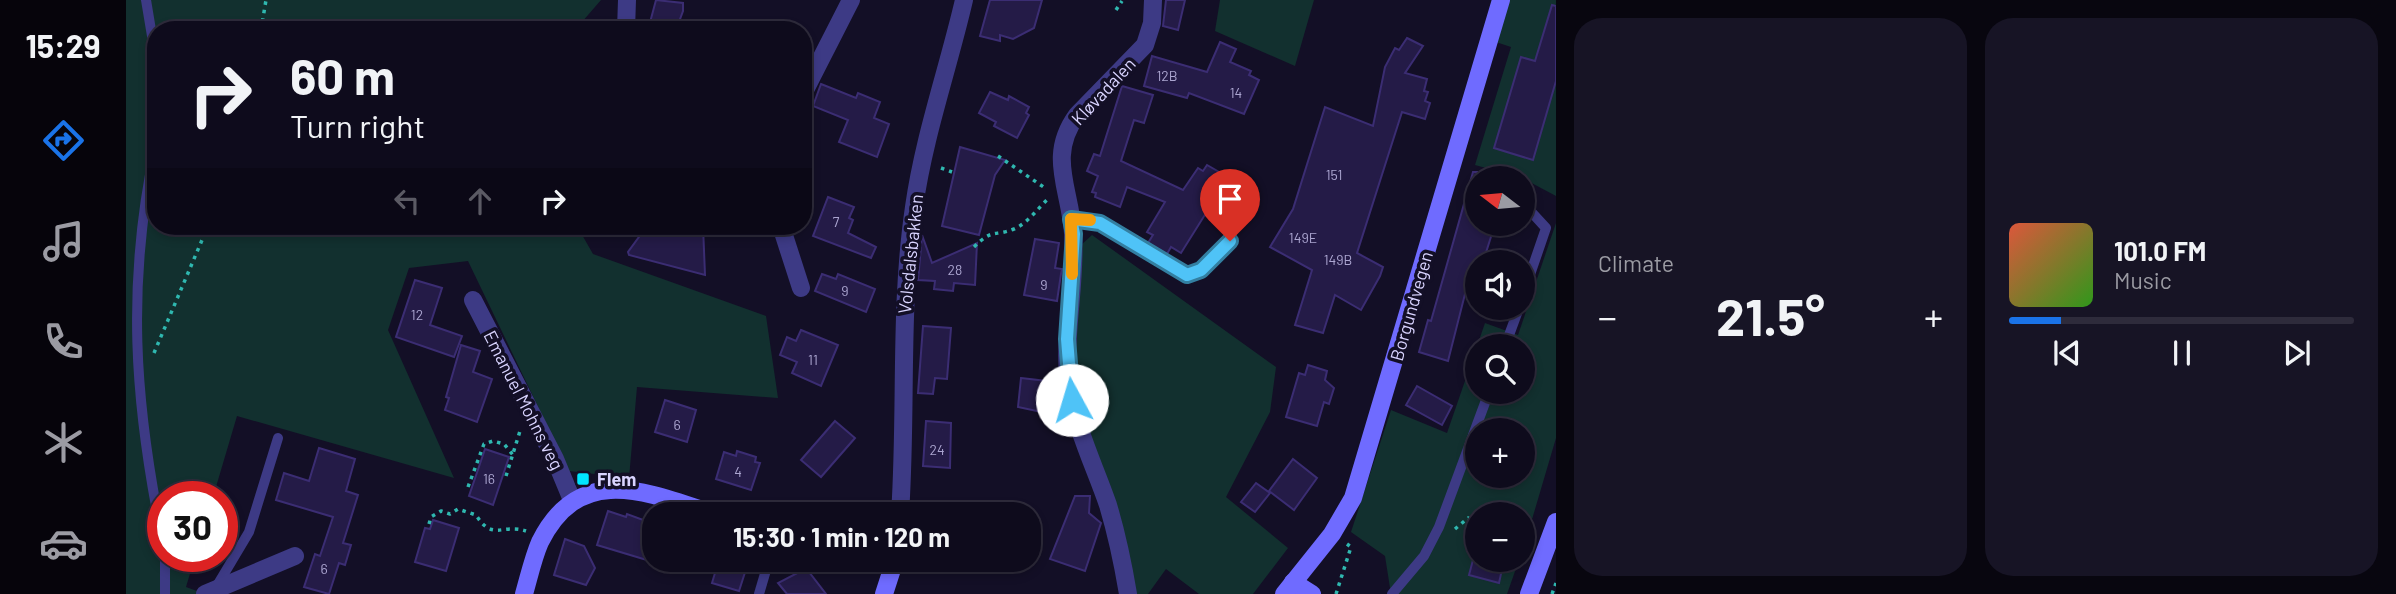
<!DOCTYPE html>
<meta charset="utf-8">
<style>
body{margin:0;font-family:Barlow,sans-serif;background:#171425;color:#f1f3f6;height:100vh;display:flex;flex-direction:column;font-size:26px;white-space:nowrap}
*{box-sizing:border-box;margin:0}
p{font-size:23px;color:#9b9ba3}
.icon{flex:none;width:38px;height:38px;fill:none;stroke:currentColor;stroke-width:2;stroke-linecap:round;stroke-linejoin:round}
.map{position:relative;flex:1;overflow:hidden}
.panel{display:flex;flex-direction:column;gap:18px;padding:18px;background:#08060f;width:840px}
.panel>*{flex:none}
.top-card{position:absolute;left:21px;top:21px;width:665px;height:214px;border-radius:28px;box-shadow:0 4px 10px #0003,0 0 0 2px #2e2b3b;background:#0e0b1c;color:#f1f3f6;overflow:hidden}
.needle{width:46px;rotate:286deg}
.fabs{position:absolute;left:1339px;top:166px;display:grid;gap:14px}
.fabs a{display:grid;place-items:center;width:70px;height:70px;border-radius:50%;background:#0e0b1c;box-shadow:0 4px 10px #0003,0 0 0 2px #2e2b3b;font-size:35px}
.speed{position:absolute;left:21px;top:481px;display:flex;gap:14px;font-size:35px;font-weight:700;text-align:center}
.speed>*{display:grid;place-content:center;width:91px;height:91px;border-radius:50%;background:#0e0b1c;box-shadow:0 4px 10px #0003,0 0 0 2px #2e2b3b;line-height:1}
.speed .limit{border:10px solid #d22;background:#fff;color:#111}
.pin{position:absolute;display:grid;place-items:center;width:60px;height:60px;color:#fff;margin:-72px -30px;border-radius:50% 50% 50% 0;rotate:-45deg;box-shadow:0 0 7px #0007}
.pin .icon{rotate:45deg}
.me{position:absolute;width:77px;margin:-38px;rotate:354deg;stroke-linejoin:round;filter:drop-shadow(0 0 5px #0008)}
.turn{display:flex;align-items:center;gap:24px;height:147px;padding:0 28px;font-size:32px}
.turn .icon{width:91px;height:91px;stroke-width:2.5}
.turn b{display:block;font-size:49px;line-height:60px}
.lanes{display:flex;align-items:center;height:66px;padding:0 28px;background:#0003;justify-content:center;gap:35px;direction:ltr}
.lanes .off{opacity:.35}
.big{font-size:52px;font-weight:700;line-height:1.1}
.panel .widget{flex:1;display:flex;flex-direction:column;justify-content:center;gap:10px;min-width:0;padding:0 24px;border-radius:28px;background:#171425}
.song{display:flex;align-items:center;gap:21px}
.cover{width:84px;height:84px;border-radius:10px;background:linear-gradient(135deg,hsl(10 70% 55%),hsl(110 70% 35%))}
.played{height:7px;border-radius:4px;background:linear-gradient(90deg,#1a73e8 15%,#2e2b3b 15%)}
.keys{display:flex;justify-content:space-around;direction:ltr}
.heat{display:flex;justify-content:space-between;align-items:center;font-size:38px;direction:ltr}
.panel .tiles{flex:1;display:grid;gap:18px;grid-template-columns:repeat(2,1fr)}
.trip{position:absolute;left:516px;top:502px;width:399px;height:70px;border-radius:28px;background:#0e0b1c;box-shadow:0 4px 10px #0003,0 0 0 2px #2e2b3b;font-weight:700;line-height:70px;text-align:center}
main{display:flex;flex:1;min-height:0}
.menu{display:flex;flex-direction:column;width:126px;justify-content:space-around;align-items:center;background:#06040b;color:#9b9ba3}
.menu .icon{width:49px;height:49px}
.menu .active{color:#1a73e8}
.menu b{font-size:32px;color:#f1f3f6}
.map>svg:first-child{display:block}
.green{fill:#12302f;fill-rule:evenodd}
.building{fill:#241b47;stroke:#3b2d73;stroke-width:2}
.lines{fill:none;stroke-linecap:round;stroke-linejoin:round}
.path{stroke:#2fb8b0;stroke-width:3.5;stroke-dasharray:3.5 5;stroke-linecap:butt}
.lane{stroke:#3d3a85;stroke-width:10}
.street{stroke:#3d3a85;stroke-width:18}
.secondary{stroke:#6f6bff;stroke-width:18}
.route-casing{stroke:#337fa1;stroke-width:18}
.route{stroke:#4fc3f7;stroke-width:12}
.slow{stroke:#f59e0b;stroke-width:12}
.poi-dot{fill:#00e5ff;stroke:#130f26;stroke-width:2.5}
.labels{text-anchor:middle;dominant-baseline:central;stroke-width:7;stroke-linejoin:round;paint-order:stroke}
.number-label{font-size:14px;fill:#aca6d1}
.street-label{font-size:18px;fill:#d9d4ff;stroke:#130f26}
.poi-label{font-size:18px;font-weight:bold;fill:#d9d4ff;stroke:#130f26;text-anchor:start}
</style>
<main>
<nav class="menu">
<b>15:29</b>
<svg class="icon active" aria-label="directions" viewBox="0 0 24 24"><path d="M12 3l9 9-9 9-9-9zM9 14v-3h6M13 9l2 2-2 2"/></svg>
<svg class="icon" aria-label="music" viewBox="0 0 24 24"><path d="M9 18V5l10-2v13"/><circle cx="6" cy="18" r="3"/><circle cx="16" cy="16" r="3"/></svg>
<svg class="icon" aria-label="phone" viewBox="0 0 24 24"><path d="M5 4h4l2 5-3 2q2 4 5 5l2-3 5 2v4C11 20 4 13 5 4z"/></svg>
<svg class="icon" aria-label="climate" viewBox="0 0 24 24"><path d="M12 3v18M4 7l16 10M4 17L20 7"/></svg>
<svg class="icon" aria-label="car" viewBox="0 0 24 24"><path d="M5 17H2v-5l4-1 3-4h7l3 4 3 1v5h-3M9 17h6M6 11h13"/><circle cx="7" cy="17" r="2"/><circle cx="17" cy="17" r="2"/></svg>
</nav>
<div class="map">
<svg width="1430" height="594" viewBox="0 0 1430 594">
<rect width="100%" height="100%" fill="#130f26"/>
<g class="green">
<path d="M0,0H475L449,30H30V226H451L467,254L640,316L652,398L511,387L503,478L443,471L342,261L283,268L262,330L328,478L111,416L87,497H37V556L69,557L60,587L79,594H0Z"/>
<path d="M1094,0H1188L1169,66L1089,31Z"/>
<path d="M1382,0H1430V196L1396,178L1349,165L1385,47L1370,42Z"/>
<path d="M1430,223V438L1397,550L1396,514H1351V560H1393L1381,594H1265L1259,556L1225,532L1265,410L1321,433L1359,323L1392,335ZM1351,346H1396V392H1351ZM1351,430H1396V476H1351Z"/>
<path d="M966,235L1150,367L1144,412L1100,497L1162,548L1127,594H1073L1040,569L1022,594H1010L952,398L946,339L954,246Z"/>
</g>
<g class="building">
<path d="M530,0L557,3V11L550,30H522Z"/>
<path d="M864,0H916L908,28L887,39L874,35V41L854,36Z"/>
<path d="M1040,0H1059L1052,30L1037,26Z"/>
<path d="M1426,5L1430,6V81L1407,160L1368,148L1395,57L1409,61Z"/>
<path d="M1281,38L1297,46L1279,73L1301,79L1298,91L1302,92L1299,101L1304,103L1299,119L1276,112L1231,253L1257,267L1254,276L1235,310L1209,295L1197,333L1169,325L1186,270L1144,247L1167,209L1199,107L1247,126L1259,67L1269,48L1273,50Z"/>
<path d="M1094,42L1110,49L1104,62L1125,71L1123,75L1133,80L1118,114L1063,93L1061,98L1018,86L1026,56L1081,72Z"/>
<path d="M695,84L730,98L732,93L754,102L748,118L763,124L751,157L713,142L722,120L687,106Z"/>
<path d="M996,86L1027,95L1018,123L1008,120L995,161L1057,190L1072,168L1077,171L1081,165L1114,184L1112,186L1133,200L1117,226L1104,217L1101,222L1097,219L1095,222L1080,213L1055,253L1045,247L1041,254L1022,243L1027,235L1021,232L1039,202L1001,187L994,207L969,197L970,193L966,192L972,176L961,171L968,154L974,156Z"/>
<path d="M864,92L882,100L883,96L903,107L900,113L903,115L891,138L868,126L870,122L853,113Z"/>
<path d="M834,147L879,160L869,175L853,235L816,226Z"/>
<path d="M1347,172H1351V224H1369L1357,262H1351V298L1339,294L1322,361L1293,352L1302,320L1305,321Z"/>
<path d="M702,197L728,207L723,218L727,220L722,233L750,247L745,258L687,236Z"/>
<path d="M521,226H577L579,275L503,255L502,252Z"/>
<path d="M796,235L806,263L851,243L849,285L828,283L827,291L808,289L809,281L792,280Z"/>
<path d="M909,239L933,243L929,268L936,269L935,274L931,301L898,295Z"/>
<path d="M696,274L710,279L712,274L749,289L740,312L689,291Z"/>
<path d="M289,280L316,288L304,325L336,336L328,357L270,337Z"/>
<path d="M797,326L825,328L821,379L809,378L807,394L792,393Z"/>
<path d="M675,330L712,345L695,386L666,373L671,362L654,355L661,337L670,341Z"/>
<path d="M335,345L354,351L347,372L366,379L351,422L319,410L323,398L320,397Z"/>
<path d="M1182,365L1201,371L1199,380L1208,388L1203,404L1198,402L1191,426L1160,417L1173,373L1179,375Z"/>
<path d="M895,378L929,382L925,414L892,407Z"/>
<path d="M1291,386L1326,406L1316,425L1280,405Z"/>
<path d="M539,400L570,410L561,442L529,432Z"/>
<path d="M709,421L729,438L695,477L675,460Z"/>
<path d="M800,421L825,423L824,468L797,466Z"/>
<path d="M193,448L229,459L220,491L232,495L217,543L225,545L219,565L213,563L203,594L178,587L189,554L194,556L207,517L150,500L158,473L183,481Z"/>
<path d="M359,449L383,457L367,505L343,496Z"/>
<path d="M611,451L630,457L629,462L634,463L625,490L590,479L598,452L610,456Z"/>
<path d="M1167,459L1191,478L1168,510L1143,491Z"/>
<path d="M1130,483L1144,493L1129,512L1115,502Z"/>
<path d="M949,496H964L963,513L975,523L959,571L924,559Z"/>
<path d="M482,511L500,517L501,514L528,524V546L524,561L471,545Z"/>
<path d="M307,520L333,528L320,571L289,562L299,528L304,529Z"/>
<path d="M439,539L458,546L469,568L460,585L428,575Z"/>
<path d="M559,560H623L613,591L586,583L589,573L558,564Z"/>
<path d="M1347,560H1378L1373,583L1343,575Z"/>
<path d="M679,569L683,572L700,594H661L652,583Z"/>
</g>
<g class="lines">
<g class="path">
<path d="M990,10L996,1"/>
<path d="M135,30L140,0"/>
<path d="M872,156L919,188"/>
<path d="M815,168L826,172"/>
<path d="M848,247C867,228 867,237 888,229C902,223 912,208 923,198"/>
<path d="M28,353L82,226"/>
<path d="M380,476L394,431"/>
<path d="M342,487L358,444L367,441L378,444L387,455"/>
<path d="M303,524L305,517L315,511L324,514L332,509L350,515C367,542 376,523 400,531"/>
<path d="M1329,529L1342,518L1351,520"/>
<path d="M1210,594L1225,547L1221,544"/>
<path d="M1426,594L1430,583"/>
</g>
<g class="lane">
<path d="M20,0L30,60"/>
<path d="M30,144C0,283 8,402 37,542"/>
<path d="M1396,202L1420,228L1396,298"/>
<path d="M945,219L974,223L1061,275L1075,270L1104,241"/>
<path d="M1379,346L1393,308"/>
<path d="M89,589L123,532L152,438"/>
<path d="M39,594V556"/>
<path d="M633,594L643,560"/>
<path d="M1266,594L1298,556L1313,527L1363,392"/>
</g>
<g class="street">
<path d="M500,30L501,0"/>
<path d="M677,94L725,0"/>
<path d="M655,226L675,288"/>
<path d="M347,300L429,459L446,500"/>
<path d="M774,514C781,411 773,309 788,207C798,136 822,69 838,0"/>
<path d="M79,594L169,556"/>
<path d="M1002,594C997,564 991,535 982,505C970,470 953,435 945,399C934,343 951,288 947,233C944,188 921,156 951,115L1019,45L1026,23L1027,0"/>
</g>
<g class="secondary">
<path d="M1167,582L1186,594"/>
<path d="M398,594C403,577 407,558 414,542C454,462 521,492 588,514"/>
<path d="M758,594L769,560"/>
<path d="M1158,594L1206,534L1227,498L1375,0"/>
<path d="M1403,594L1430,522"/>
</g>
</g>
<g class="lines">
<g class="route-casing">
<path id="route" d="M946,400L941,339L948,234L945,219L974,223L1061,275L1075,270L1104,241"/>
</g>
<use href="#route" class="route"/>
<path class="slow" d="M946,274L945,219L964,220"/>
</g>
<rect class="poi-dot" x="450" y="472" width="14" height="14" rx="3.5"/>
<g class="labels">
<g class="number-label">
<text x="1041" y="75">12B</text>
<text x="1110" y="92">14</text>
<text x="1208" y="174">151</text>
<text x="710" y="221">7</text>
<text x="1177" y="237">149E</text>
<text x="1212" y="259">149B</text>
<text x="829" y="269">28</text>
<text x="918" y="284">9</text>
<text x="719" y="290">9</text>
<text x="291" y="314">12</text>
<text x="687" y="359">11</text>
<text x="551" y="424">6</text>
<text x="811" y="449">24</text>
<text x="612" y="471">4</text>
<text x="363" y="478">16</text>
<text x="198" y="568">6</text>
</g>
<g class="street-label">
<text transform="translate(977 91) rotate(-47)">Kløvadalen</text>
<text transform="translate(784 254) rotate(-84)">Volsdalsbakken</text>
<text transform="translate(1285 306) rotate(-74)">Borgundvegen</text>
<text transform="translate(398 400) rotate(63)">Emanuel Mohns veg</text>
</g>
<g class="poi-label">
<text x="471" y="479">Flem</text>
</g>
</g>
</svg>
<div class="fabs">
<a><svg class="needle" viewBox="-14 -14 28 28"><path d="M0-13l5 13h-10z" fill="#e53935"/><path d="M0 13l5-13h-10z" fill="#9b9ba3"/></svg></a>
<a><svg class="icon" aria-label="sound" viewBox="0 0 24 24"><path d="M4 9h4l5-4v14l-5-4H4zM17 9q2 3 0 6"/></svg></a>
<a><svg class="icon" aria-label="search" viewBox="0 0 24 24"><circle cx="10" cy="10" r="6"/><path d="M15 15l6 6"/></svg></a>
<a>+</a>
<a>−</a>
</div>
<div class="speed"><div class="limit">30</div></div>
<div class="pin" style="left:1104px;top:241px;background:#d93025"><svg class="icon" aria-label="arrive" viewBox="0 0 24 24"><path d="M6 21V4h12l-3 4 3 4H6"/></svg></div>
<svg class="me" style="left:946px;top:400px" viewBox="-20 -20 40 40"><circle r="19" fill="#fff"/><path d="M0-13L10 11 0 6-10 11z" fill="#4fc3f7"/></svg>
<div class="trip">15:30 · 1 min · 120 m</div>
<div class="top-card">
<div class="turn"><svg class="icon" aria-label="right" viewBox="0 0 24 24"><path d="M7 20v-9h11M14 6l5 5-5 5"/></svg><div><b>60 m</b>Turn right</div></div>
<div class="lanes"><svg class="icon off" aria-label="left" viewBox="0 0 24 24"><path d="M17 20v-9H6M10 6l-5 5 5 5"/></svg><svg class="icon off" aria-label="ahead" viewBox="0 0 24 24"><path d="M12 20V5M6 11l6-6 6 6"/></svg><svg class="icon" aria-label="right" viewBox="0 0 24 24"><path d="M7 20v-9h11M14 6l5 5-5 5"/></svg></div>
</div>
</div>
<section class="panel">
<div class="tiles">
<div class="widget"><p>Climate</p>
<div class="heat"><a>−</a><b class="big">21.5°</b><a>+</a></div>
</div>
<div class="widget">
<div class="song"><i class="cover"></i><div><b>101.0 FM</b><p>Music</p></div></div>
<div class="played"></div>
<div class="keys"><svg class="icon" aria-label="previous" viewBox="0 0 24 24"><path d="M18 5L8 12l10 7zM5 5v14"/></svg><svg class="icon" aria-label="pause" viewBox="0 0 24 24"><path d="M8 5v14M16 5v14"/></svg><svg class="icon" aria-label="next" viewBox="0 0 24 24"><path d="M6 5l10 7-10 7zM19 5v14"/></svg></div>
</div>
</div>
</section>
</main>
